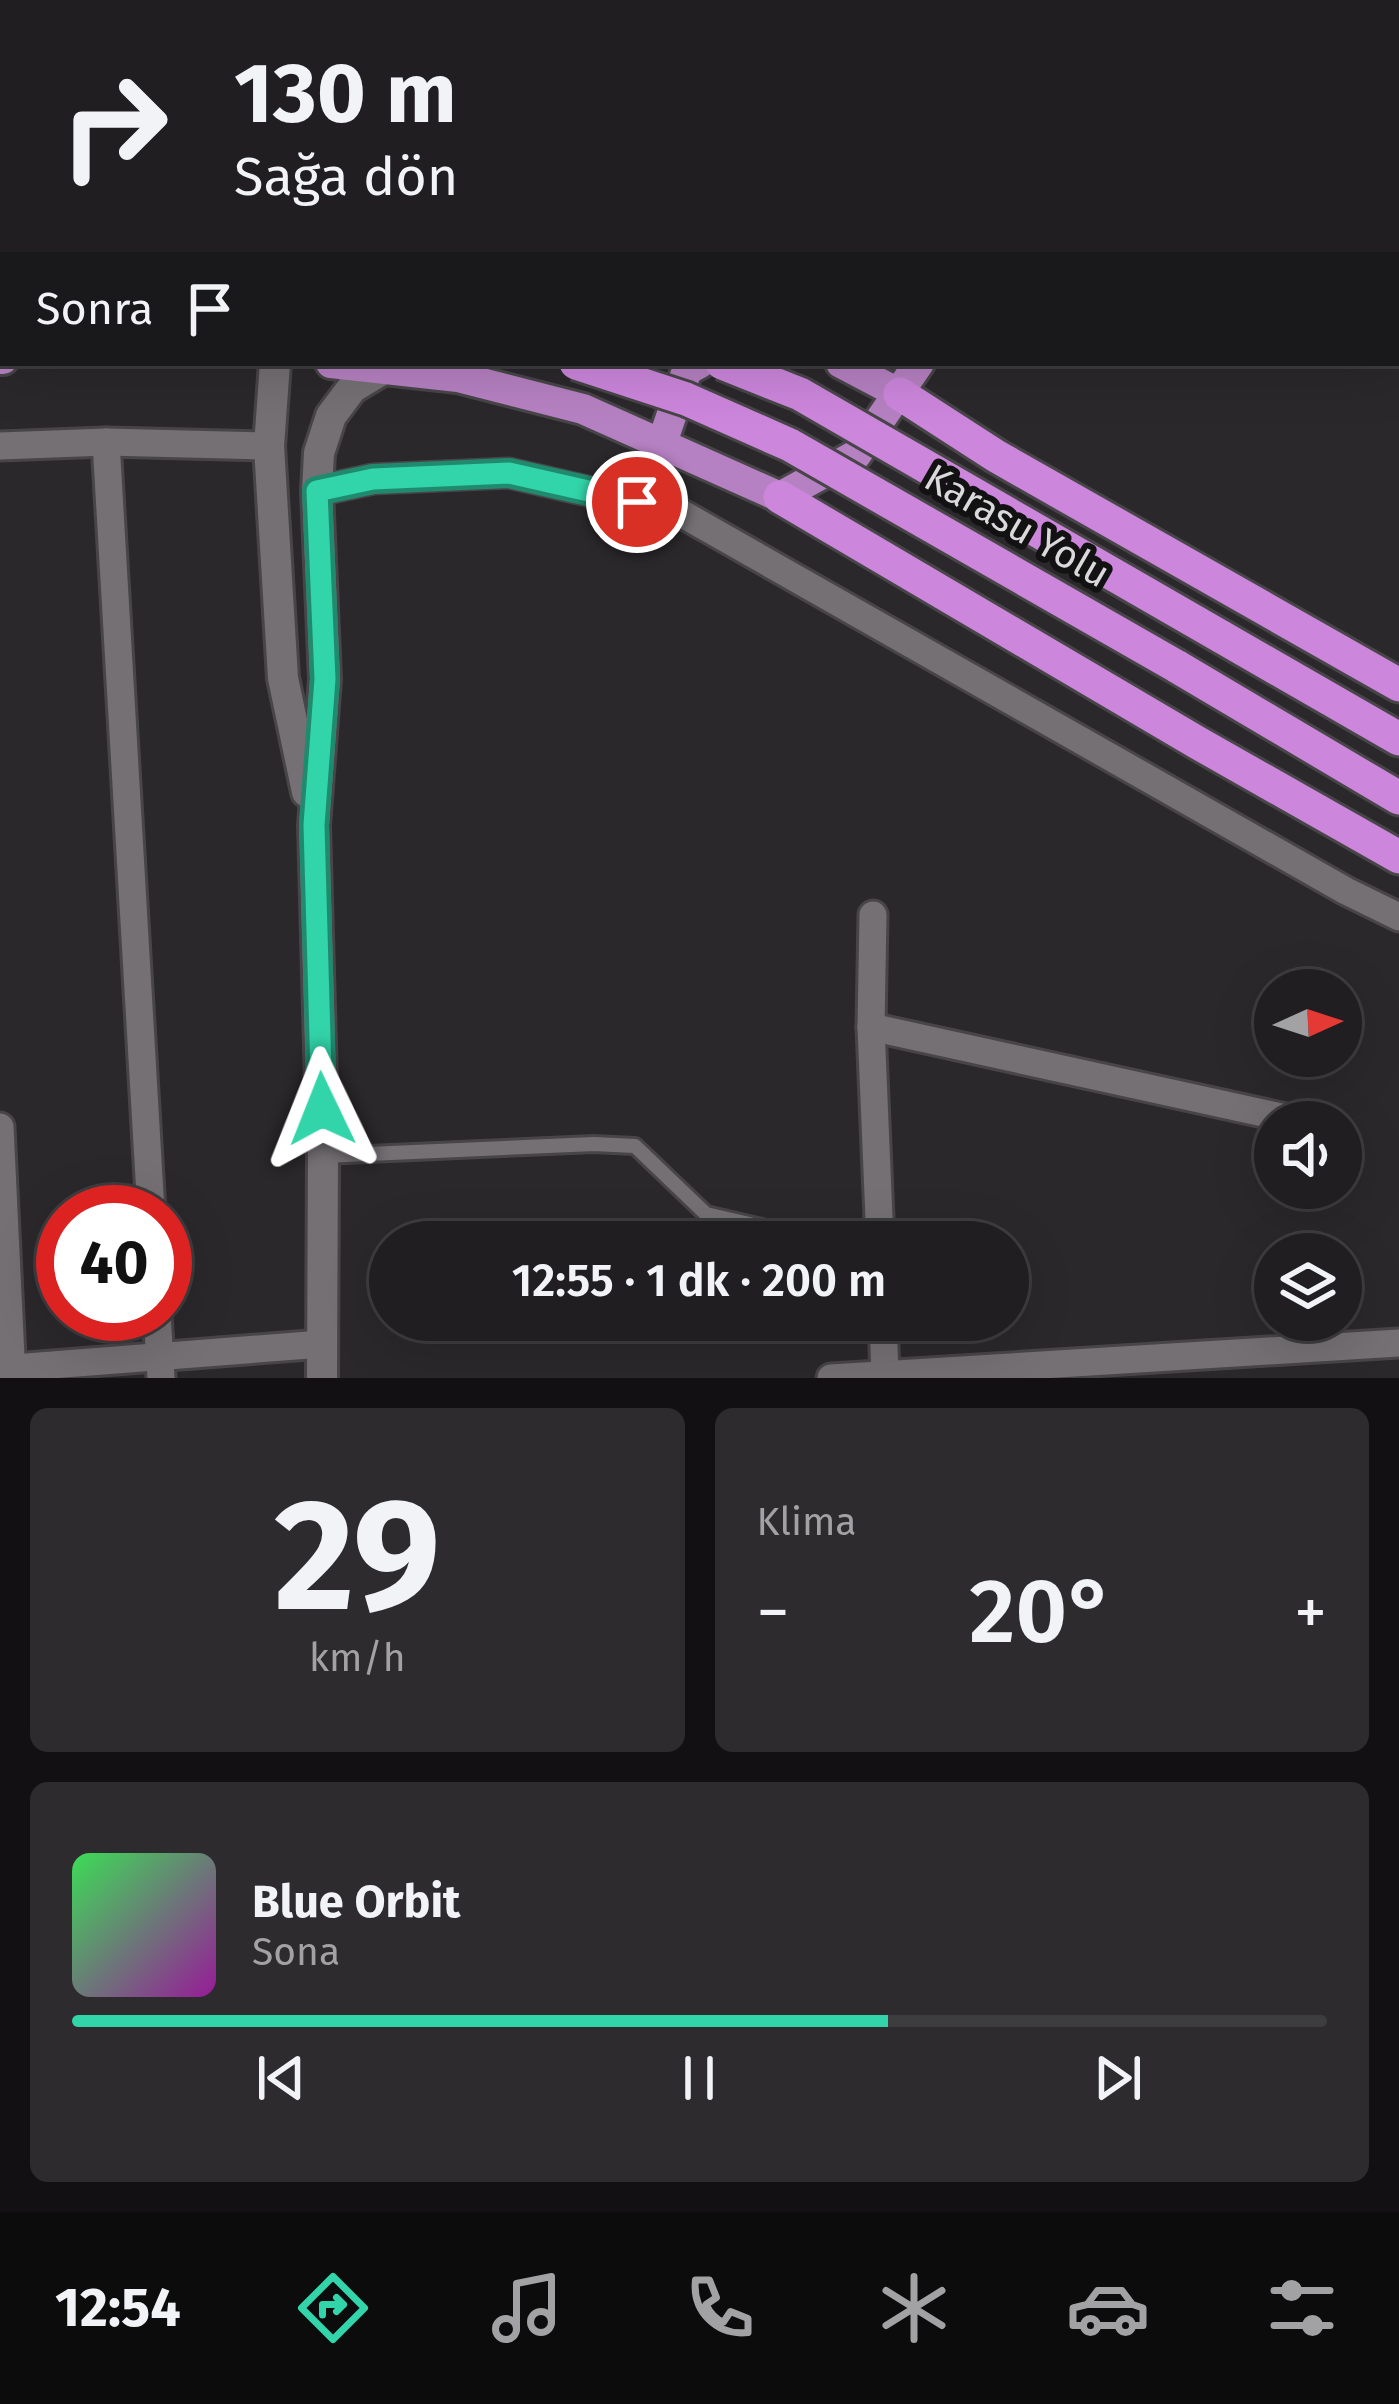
<!DOCTYPE html>
<html lang="tr">
<meta charset="utf-8">
<style>
body{margin:0;font-family:"Fira Sans",sans-serif;background:#2d2b2e;color:#f1f3f6;height:100vh;display:flex;flex-direction:column;font-size:45px;white-space:nowrap}
*{box-sizing:border-box;margin:0}
p{font-size:39px;color:#a2a2a5}
.icon{flex:none;width:66px;height:66px;fill:none;stroke:currentColor;stroke-width:2;stroke-linecap:round;stroke-linejoin:round}
.map{position:relative;height:1378px;overflow:hidden}
.side{display:flex;flex-direction:column;gap:30px;padding:30px;background:#121012;flex:1}
.side>*{flex:none}
.hud{position:absolute;left:0px;top:0px;width:1401px;height:366px;box-shadow:0 12px 48px #0002,0 0 0 3px #3d3c3f;background:#201e21;color:#f1f3f6;overflow:hidden}
.needle{width:78px;rotate:87deg}
.buttons{position:absolute;left:1254px;top:969px;display:grid;gap:24px}
.buttons a{display:grid;place-items:center;width:108px;height:108px;border-radius:50%;background:#201e21;box-shadow:0 12px 48px #0002,0 0 0 3px #3d3c3f;font-size:60px}
.speed{position:absolute;left:36px;top:1185px;display:flex;gap:24px;font-size:60px;font-weight:700;text-align:center}
.speed>*{display:grid;place-content:center;width:156px;height:156px;border-radius:50%;background:#201e21;box-shadow:0 12px 48px #0002,0 0 0 3px #3d3c3f;line-height:1}
.speed .limit{border:18px solid #d22;background:#fff;color:#111}
.pin{position:absolute;display:grid;place-items:center;width:102px;height:102px;color:#fff;margin:-51px;border:6px solid #fff;border-radius:50%;box-shadow:0 3px 12px #0007}
.me{position:absolute;width:132px;margin:-66px;rotate:358deg;stroke-linejoin:round;filter:drop-shadow(0 0 9px #0008)}
.turn{display:flex;align-items:center;gap:42px;height:252px;padding:0 36px;font-size:54px}
.turn .icon{width:156px;height:156px;stroke-width:2.5}
.turn b{display:block;font-size:84px;line-height:102px}
.then{display:flex;align-items:center;height:114px;padding:0 36px;background:#0003;gap:24px;font-size:45px}
.big{font-size:90px;font-weight:600;line-height:1.1}
.side .widget{flex:1;display:flex;flex-direction:column;justify-content:center;gap:18px;min-width:0;padding:0 42px;border-radius:18px;background:#2d2b2e}
.side .dial{align-items:center;gap:0}
.dial b{font-size:156px;line-height:1}
.song{display:flex;align-items:center;gap:36px}
.cover{width:144px;height:144px;border-radius:18px;background:linear-gradient(135deg,hsl(130 70% 55%),hsl(300 70% 35%))}
.played{height:12px;border-radius:6px;background:linear-gradient(90deg,#32d4a9 65%,#3d3c3f 65%)}
.keys{display:flex;justify-content:space-around;direction:ltr}
.heat{display:flex;justify-content:space-between;align-items:center;font-size:66px;direction:ltr}
.side .tiles{flex:1;display:grid;gap:30px;grid-template-columns:1fr 1fr}
.widget:last-child{grid-column:span 2}
.trip{position:absolute;left:369px;top:1221px;width:660px;height:120px;border-radius:60px;background:#201e21;box-shadow:0 12px 48px #0002,0 0 0 3px #3d3c3f;font-weight:600;line-height:120px;text-align:center}
.menu{display:flex;height:192px;justify-content:space-around;align-items:center;background:#0d0c0d;color:#a2a2a5}
.menu .icon{width:84px;height:84px}
.menu .selected{color:#32d4a9}
.menu b{font-size:54px;color:#f1f3f6}
.map>svg:first-child{display:block}
.building{fill:#484549;stroke:#8d898d;stroke-width:3}
.lines{fill:none;stroke-linecap:round;stroke-linejoin:round}
.service-casing{stroke:#484548;stroke-width:20}
.minor-casing{stroke:#484548;stroke-width:33}
.tertiary-casing{stroke:#484548;stroke-width:36}
.secondary-casing{stroke:#484548;stroke-width:36}
.primary-casing{stroke:#484548;stroke-width:36}
.trunk-casing{stroke:#484548;stroke-width:39}
.service{stroke:#747074;stroke-width:14}
.minor{stroke:#747074;stroke-width:27}
.tertiary{stroke:#747074;stroke-width:30}
.secondary{stroke:#95789b;stroke-width:30}
.primary{stroke:#b681c2;stroke-width:30}
.trunk{stroke:#cc86dc;stroke-width:33}
.trunk-bridge-casing{stroke:#484548;stroke-width:39;stroke-linecap:butt}
.trunk-bridge{stroke:#cc86dc;stroke-width:33}
.route-casing{stroke:#208a6e;stroke-width:30}
.route{stroke:#32d4a9;stroke-width:21}
.labels{text-anchor:middle;dominant-baseline:central;stroke-width:12;stroke-linejoin:round;paint-order:stroke}
.street-label{font-size:39px;fill:#dbd9dc;stroke:#131213}
</style>
<div class="map">
<svg width="1399" height="1378" viewBox="0 0 1399 1378">
<rect width="100%" height="100%" fill="#2b282c"/>
<g class="building">
<path d="M85,0H154L155,3H86Z"/>
<path d="M458,0H524V3H459Z"/>
<rect x="529" y="0" width="54" height="3"/>
<rect x="648" y="0" width="62" height="3"/>
<path d="M793,0H845L793,3Z"/>
<rect x="857" y="0" width="117" height="3"/>
<rect x="1086" y="0" width="86" height="3"/>
<rect x="1185" y="0" width="139" height="3"/>
</g>
<g class="lines">
<g class="service-casing">
<path id="service" d="M323,1156L594,1144L635,1146L706,1214L779,1231"/>
</g>
<g class="minor-casing">
<g id="minor">
<path d="M605,0V3"/>
<path d="M1020,0V3"/>
<path d="M754,3V0"/>
<path d="M106,442L151,1212"/>
<path d="M0,446L106,442L269,446"/>
<path d="M317,491L373,479L509,473L679,512L1346,891L1399,917"/>
<path d="M873,915L871,1027L880,1242"/>
<path d="M871,1027L1304,1122"/>
<path d="M0,1127L12,1378"/>
<path d="M157,1314L161,1378"/>
<path d="M883,1320L885,1375"/>
<path d="M0,1369L322,1344"/>
<path d="M831,1378L1399,1343"/>
</g>
</g>
<g class="tertiary-casing">
<g id="tertiary">
<path d="M275,363L269,446L283,678L307,792"/>
<path d="M322,1378L323,1156L314,825L325,679L317,491L319,453L331,416L352,388L387,367"/>
</g>
</g>
<g class="secondary-casing">
<g id="secondary">
<path d="M341,0V3"/>
<path d="M386,0L387,3"/>
<path d="M1398,206H1399"/>
</g>
</g>
<g class="primary-casing">
<g id="primary">
<path d="M0,212H3"/>
<path d="M1398,261H1399"/>
<path d="M1398,299H1399"/>
<path d="M0,359H3"/>
<path d="M331,363L458,377L583,409L780,497L856,455L919,363"/>
<path d="M841,363L900,394"/>
<path d="M662,443L687,370L700,363"/>
</g>
</g>
<g class="trunk-casing">
<g id="trunk">
<path d="M0,257H3"/>
<path d="M0,313H3"/>
<path d="M900,394L996,456L1399,685"/>
<path d="M780,497L1198,743L1399,857"/>
<path d="M1220,636L1399,739"/>
<path d="M1176,666L1399,798"/>
</g>
</g>
<use href="#service" class="service"/>
<use href="#minor" class="minor"/>
<use href="#tertiary" class="tertiary"/>
<use href="#secondary" class="secondary"/>
<use href="#primary" class="primary"/>
<use href="#trunk" class="trunk"/>
<g class="trunk-bridge-casing">
<g id="trunk-bridge">
<path d="M576,363L686,399L790,445L1176,666"/>
<path d="M722,363L800,394L1220,636"/>
</g>
</g>
<use href="#trunk-bridge" class="trunk-bridge"/>
</g>
<g class="lines">
<g class="route-casing">
<path id="route" d="M322,1109L314,825L325,679L317,491L373,479L509,473L637,502"/>
</g>
<use href="#route" class="route"/>
</g>
<g class="labels">
<g class="street-label">
<text transform="translate(1017 526) rotate(30)">Karasu Yolu</text>
</g>
</g>
</svg>
<div class="buttons">
<a><svg class="needle" viewBox="-14 -14 28 28"><path d="M0-13l5 13h-10z" fill="#e53935"/><path d="M0 13l5-13h-10z" fill="#a2a2a5"/></svg></a>
<a><svg class="icon" aria-label="sound" viewBox="0 0 24 24"><path d="M4 9h4l5-4v14l-5-4H4zM17 9q2 3 0 6"/></svg></a>
<a><svg class="icon" aria-label="layers" viewBox="0 0 24 24"><path d="M12 4l9 5-9 5-9-5zM3 14l9 5 9-5"/></svg></a>
</div>
<div class="speed"><div class="limit">40</div></div>
<div class="pin" style="left:637px;top:502px;background:#d93025"><svg class="icon" aria-label="arrive" viewBox="0 0 24 24"><path d="M6 21V4h12l-3 4 3 4H6"/></svg></div>
<svg class="me" style="left:322px;top:1109px" viewBox="-20 -20 40 40"><path d="M0-17L14 15 0 8-14 15z" fill="#32d4a9" stroke="#fff" stroke-width="4"/></svg>
<div class="trip">12:55 · 1 dk · 200 m</div>
<div class="hud">
<div class="turn"><svg class="icon" aria-label="right" viewBox="0 0 24 24"><path d="M7 20v-9h11M14 6l5 5-5 5"/></svg><div><b>130 m</b>Sağa dön</div></div>
<div class="then">Sonra<svg class="icon" aria-label="arrive" viewBox="0 0 24 24"><path d="M6 21V4h12l-3 4 3 4H6"/></svg></div>
</div>
</div>
<section class="side">
<div class="tiles">
<div class="widget dial"><b>29</b><p>km/h</p></div>
<div class="widget"><p>Klima</p>
<div class="heat"><a>−</a><b class="big">20°</b><a>+</a></div>
</div>
<div class="widget">
<div class="song"><i class="cover"></i><div><b>Blue Orbit</b><p>Sona</p></div></div>
<div class="played"></div>
<div class="keys"><svg class="icon" aria-label="previous" viewBox="0 0 24 24"><path d="M18 5L8 12l10 7zM5 5v14"/></svg><svg class="icon" aria-label="pause" viewBox="0 0 24 24"><path d="M8 5v14M16 5v14"/></svg><svg class="icon" aria-label="next" viewBox="0 0 24 24"><path d="M6 5l10 7-10 7zM19 5v14"/></svg></div>
</div>
</div>
</section>
<nav class="menu">
<b>12:54</b>
<svg class="icon selected" aria-label="directions" viewBox="0 0 24 24"><path d="M12 3l9 9-9 9-9-9zM9 14v-3h6M13 9l2 2-2 2"/></svg>
<svg class="icon" aria-label="music" viewBox="0 0 24 24"><path d="M9 18V5l10-2v13"/><circle cx="6" cy="18" r="3"/><circle cx="16" cy="16" r="3"/></svg>
<svg class="icon" aria-label="phone" viewBox="0 0 24 24"><path d="M5 4h4l2 5-3 2q2 4 5 5l2-3 5 2v4C11 20 4 13 5 4z"/></svg>
<svg class="icon" aria-label="climate" viewBox="0 0 24 24"><path d="M12 3v18M4 7l16 10M4 17L20 7"/></svg>
<svg class="icon" aria-label="car" viewBox="0 0 24 24"><path d="M5 17H2v-5l4-1 3-4h7l3 4 3 1v5h-3M9 17h6M6 11h13"/><circle cx="7" cy="17" r="2"/><circle cx="17" cy="17" r="2"/></svg>
<svg class="icon" aria-label="filters" viewBox="0 0 24 24"><path d="M4 7h16M4 17h16"/><circle cx="9" cy="7" r="2"/><circle cx="15" cy="17" r="2"/></svg>
</nav>
